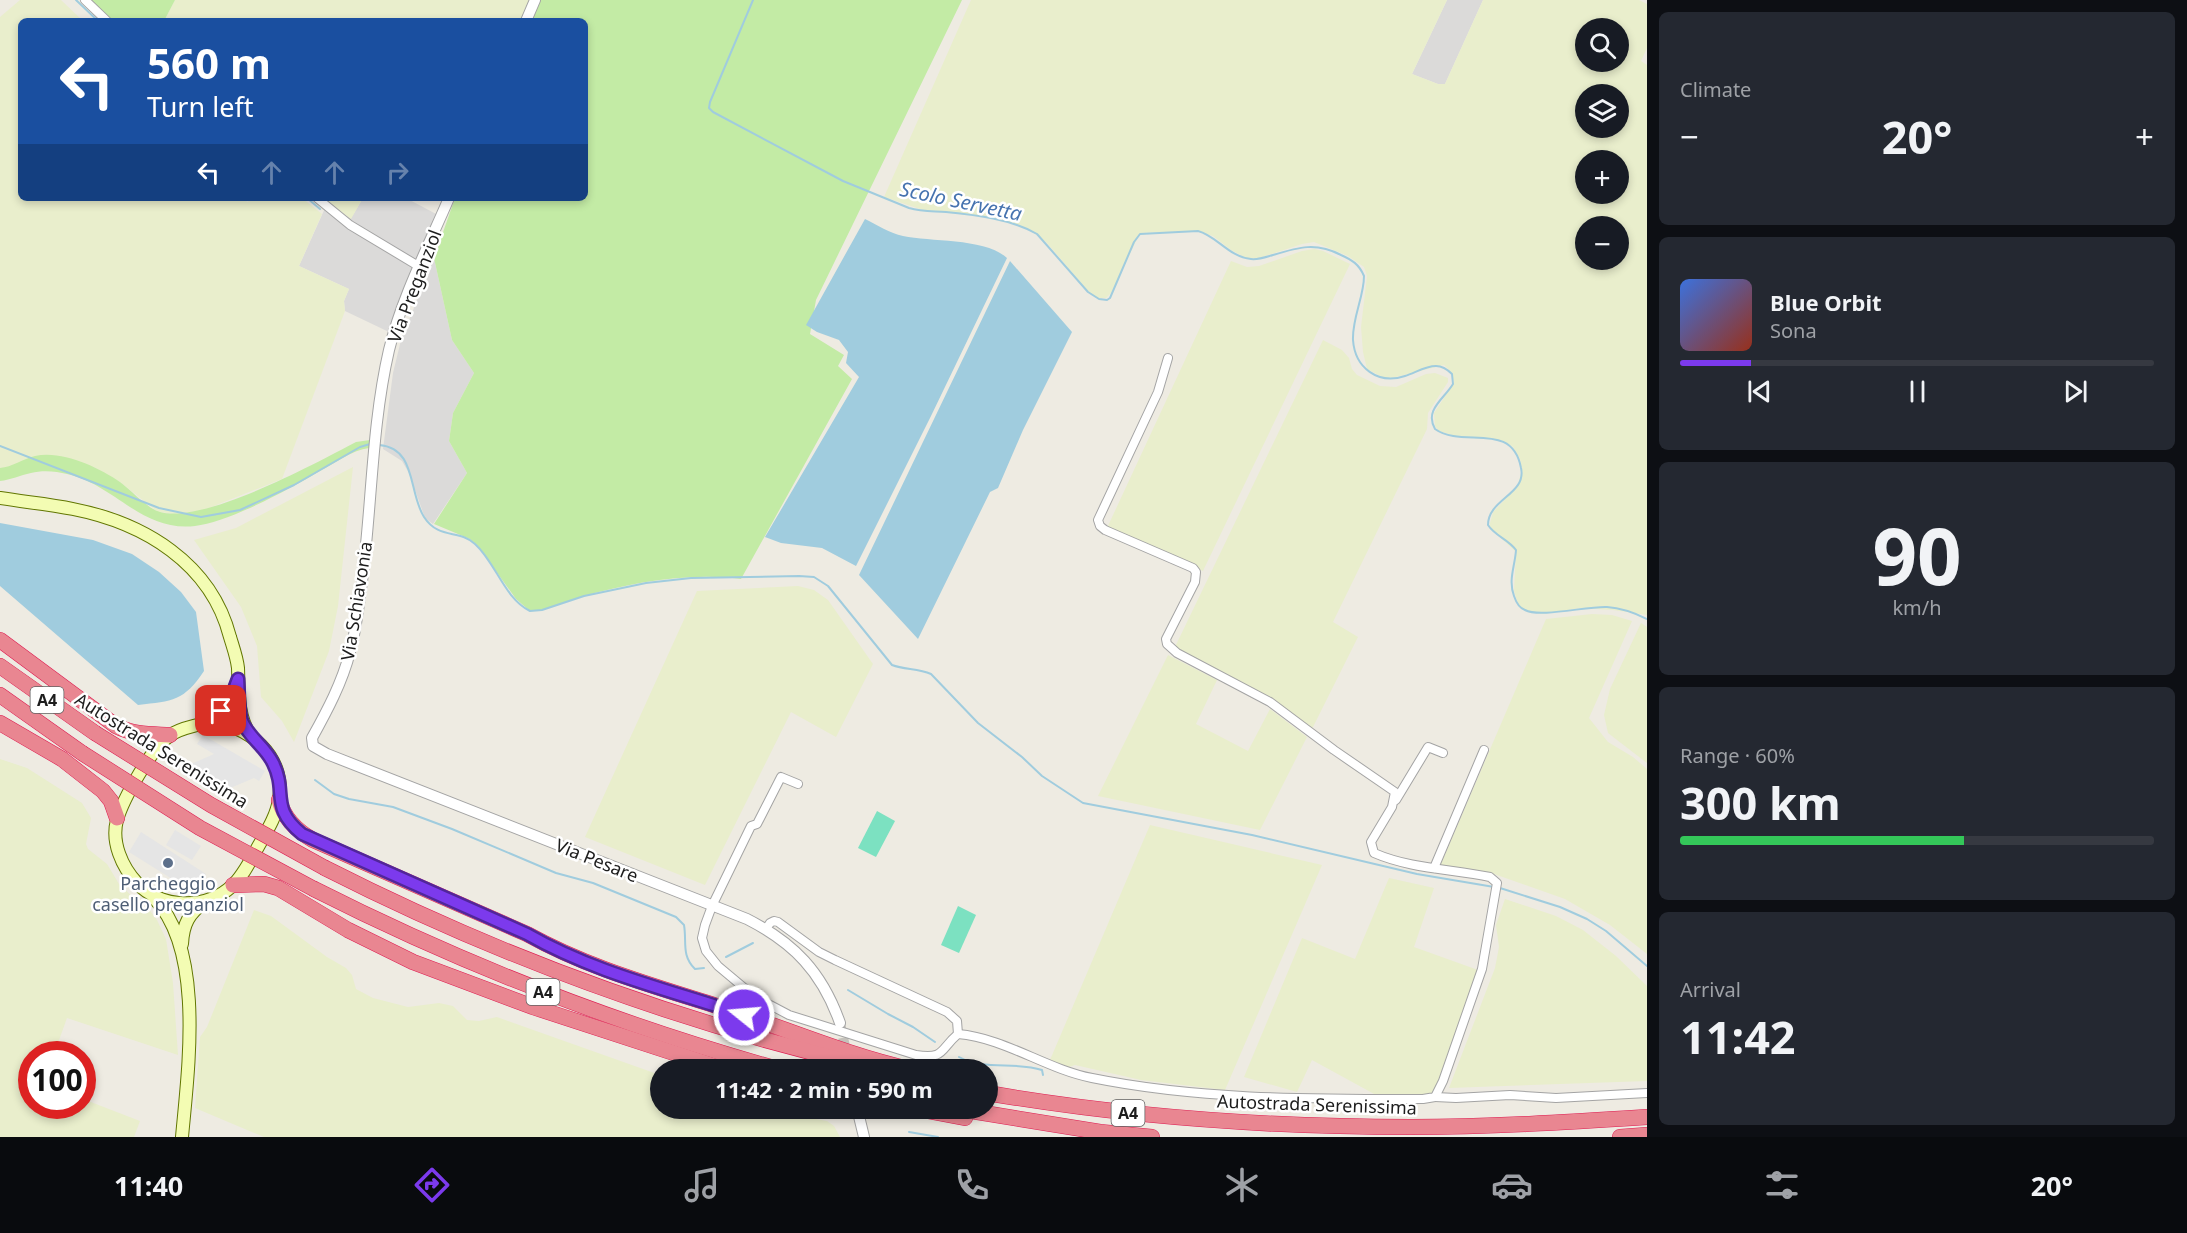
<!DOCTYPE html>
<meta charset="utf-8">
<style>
body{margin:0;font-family:"Noto Sans",sans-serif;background:#242831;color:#f1f3f6;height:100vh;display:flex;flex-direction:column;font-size:22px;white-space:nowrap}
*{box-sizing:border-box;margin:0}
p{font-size:20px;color:#9ea1a6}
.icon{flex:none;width:33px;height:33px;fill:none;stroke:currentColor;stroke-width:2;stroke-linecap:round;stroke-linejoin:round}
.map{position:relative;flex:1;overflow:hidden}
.drawer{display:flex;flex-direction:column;gap:12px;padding:12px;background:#0d0f14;width:540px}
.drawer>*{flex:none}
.guide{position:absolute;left:18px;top:18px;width:570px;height:183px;border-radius:9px;box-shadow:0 3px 9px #0003;background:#1a4fa0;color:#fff;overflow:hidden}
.buttons{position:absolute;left:1575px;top:18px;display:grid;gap:12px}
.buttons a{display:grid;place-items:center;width:54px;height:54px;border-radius:50%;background:#171b24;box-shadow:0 3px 9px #0003;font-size:30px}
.speed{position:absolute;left:18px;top:1041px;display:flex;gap:12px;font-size:30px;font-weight:700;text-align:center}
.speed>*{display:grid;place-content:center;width:78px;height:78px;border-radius:50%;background:#171b24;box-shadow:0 3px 9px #0003;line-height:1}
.speed .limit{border:9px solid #d22;background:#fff;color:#111}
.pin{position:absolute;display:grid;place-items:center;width:51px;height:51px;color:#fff;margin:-26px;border-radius:12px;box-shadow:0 3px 9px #0006}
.me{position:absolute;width:66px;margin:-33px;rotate:287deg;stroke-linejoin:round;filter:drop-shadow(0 0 4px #0008)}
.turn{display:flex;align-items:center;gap:21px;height:126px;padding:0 30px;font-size:27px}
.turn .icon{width:78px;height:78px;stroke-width:2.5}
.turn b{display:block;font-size:42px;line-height:51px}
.lanes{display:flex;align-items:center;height:57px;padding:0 30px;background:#0003;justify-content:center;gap:30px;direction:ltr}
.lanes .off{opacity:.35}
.big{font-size:45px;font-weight:700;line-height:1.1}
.drawer .card{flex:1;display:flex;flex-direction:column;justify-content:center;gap:9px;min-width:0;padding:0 21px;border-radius:9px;background:#242831}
.drawer .dial{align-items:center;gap:0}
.dial b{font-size:78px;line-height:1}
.song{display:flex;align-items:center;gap:18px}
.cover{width:72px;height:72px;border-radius:9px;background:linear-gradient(135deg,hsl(220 70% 55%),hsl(10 70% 35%))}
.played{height:6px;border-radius:3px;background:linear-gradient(90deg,#7c3aed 15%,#363941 15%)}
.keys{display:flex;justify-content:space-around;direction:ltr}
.heat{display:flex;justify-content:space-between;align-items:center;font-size:33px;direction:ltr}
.charge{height:9px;border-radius:4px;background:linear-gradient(90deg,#34c759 60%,#363941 0)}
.trip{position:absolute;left:650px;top:1059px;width:348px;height:60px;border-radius:30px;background:#171b24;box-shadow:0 3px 9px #0003;font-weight:700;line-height:60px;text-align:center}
.dock{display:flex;height:96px;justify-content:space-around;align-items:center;background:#090b0e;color:#9ea1a6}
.dock .icon{width:42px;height:42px}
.dock .on{color:#7c3aed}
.dock b{font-size:27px;color:#f1f3f6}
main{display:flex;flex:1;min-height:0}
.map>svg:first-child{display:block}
.residential{fill:#dbdad9}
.farmland{fill:#e9eecc;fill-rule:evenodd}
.grass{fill:#c3eba5}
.pitch{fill:#7ce1c1}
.parking{fill:#e5e5e5}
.water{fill:#a0ccde}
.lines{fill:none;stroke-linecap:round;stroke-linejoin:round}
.stream{stroke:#a0ccde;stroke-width:2}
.tertiary-tunnel{stroke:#c4c2bb;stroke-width:10;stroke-dasharray:10 5;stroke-linecap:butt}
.minor-casing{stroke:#a4a4a4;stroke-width:10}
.tertiary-casing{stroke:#a4a4a4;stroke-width:12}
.secondary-casing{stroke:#617601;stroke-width:14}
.motorway-casing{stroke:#de1d52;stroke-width:16}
.minor{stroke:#fff;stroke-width:8}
.tertiary{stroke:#fff;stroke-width:10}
.secondary{stroke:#f3fcb3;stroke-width:12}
.motorway{stroke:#e98691;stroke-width:15}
.motorway-bridge-casing{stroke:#de1d52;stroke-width:16;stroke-linecap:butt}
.motorway-bridge{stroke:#e98691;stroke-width:15}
.route-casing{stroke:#51269a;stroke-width:15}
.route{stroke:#7c3aed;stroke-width:10}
.service-dot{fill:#5c6f8a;stroke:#fff;stroke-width:2}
.labels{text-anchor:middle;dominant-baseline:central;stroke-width:5;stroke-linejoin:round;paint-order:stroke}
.shield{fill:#fff;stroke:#616161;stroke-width:1.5}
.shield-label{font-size:16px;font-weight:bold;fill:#1d1d1d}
.street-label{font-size:18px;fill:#1d1d1d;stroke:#fff}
.service-label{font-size:18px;fill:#4e5e75;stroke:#fff}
.water-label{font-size:20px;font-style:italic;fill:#4673af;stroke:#fff}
</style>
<main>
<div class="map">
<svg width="1647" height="1137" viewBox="0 0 1647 1137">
<rect width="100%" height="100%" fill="#eeebe2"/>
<g class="residential">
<path d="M1447,0H1483L1445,84H1438L1412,74Z"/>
<path d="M363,198H406L438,215L389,332L345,311L344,301L349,289L299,266L326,206L351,218Z"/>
<path d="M434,258L452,340L474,373L453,413L449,441L467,473L433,524L425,518L409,473L402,461L383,449L393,373L401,340Z"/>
</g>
<g class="farmland">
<path d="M20,0H61L83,21H21V198H240L248,202L250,198H302L322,214L299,266L349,289L344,301L345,311L282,479L204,510L174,514L158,512L120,482L94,467L0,468V17Z"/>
<path d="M175,0H531L521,21H164Z"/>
<path d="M971,0H1447L1412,74L1438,84H1445L1483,0H1639L1647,4V48L1641,61L1647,65V615L1613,610L1580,608L1543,614L1527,612L1519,607L1514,591L1516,552L1490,528V523L1493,512L1517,487L1522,470L1520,459L1513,447L1501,440L1458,437L1439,431L1435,426L1434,413L1454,383L1452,373L1444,365L1392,378L1382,377L1367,369L1363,352L1361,327L1367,276L1364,267L1348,256L1314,242L1302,244L1259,258L1248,259L1231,250L1213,236L1197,231L1140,233L1111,293L1106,298H1096L1089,292L1046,242L1027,228L993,217L926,211L884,197ZM1586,28H1618V62H1586ZM1586,94H1618V128H1586ZM1618,160V194H1586V160ZM1586,226H1618V260H1586Z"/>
<path d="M323,198H363L351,219Z"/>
<path d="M1314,249L1323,251L1350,264L1203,571L1110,531L1107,528L1231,261L1247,267L1259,266L1302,251Z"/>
<path d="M1323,340L1342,350L1349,358L1352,369L1357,375L1380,386L1396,387L1426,374L1435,373L1448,378V382L1428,413L1427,429L1333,622L1358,637L1311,731L1174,649Z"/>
<path d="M353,467L338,606L329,651L294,742L282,721L261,697L257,646L241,607L194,540L236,528Z"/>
<path d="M798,586L814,590L828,600L873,664L836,737L791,712L705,885L585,837L697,591Z"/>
<path d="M1592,614L1612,615L1632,621L1589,718L1608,742L1633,757L1647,769V954L1610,925L1565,899L1494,874L1440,866L1546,619Z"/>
<path d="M1641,623L1647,627V763L1608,733L1604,715L1610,689Z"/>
<path d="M1168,655L1217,680L1196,724L1248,751L1270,709L1307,737L1260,830L1098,796Z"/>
<path d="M0,759L27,768L82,803L91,818L86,844L88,849L107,864L119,884L135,899L148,908L157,920L166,939L173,983L178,1055L67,1018L54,1054H32V1106H82L83,1099L140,1121L134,1137H0Z"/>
<path d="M1150,825L1322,865L1225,1090L1141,1080L1075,1065L1069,1067L1050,1060Z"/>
<path d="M1389,878L1434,888L1414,947L1478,970L1435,1092L1425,1095H1376L1312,1060L1297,1092L1244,1077L1302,938L1355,959Z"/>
<path d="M1505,899L1556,916L1583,930L1616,956L1647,986V1081L1449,1088L1495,968L1499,947L1496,925Z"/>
<path d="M254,910L271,916L327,957L346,968L352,975L356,989L373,998L408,1007L439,1003L453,1006L467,1020L479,1021L497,1017L660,1075V1108L759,1109L827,1121L834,1126L840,1137H264L195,1108L200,1037L207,1027Z"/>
</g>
<g class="grass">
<path d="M86,0H175L164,21H107Z"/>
<path d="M536,0H962L816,300L810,334L844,355L838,366L852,379L741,579C691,572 633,582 584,596C567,600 548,612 530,611L516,599L478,546L470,539L434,524L467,473L449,441L453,413L474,373L452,340L434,258L455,198H585V21H527Z"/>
<path d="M370,440L369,448C352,450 336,463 320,471C290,489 229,522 195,526C141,532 116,485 67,474C56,471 42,470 31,473C20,475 11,480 0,481V468C12,467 23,459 35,456C62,450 98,467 120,482C131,490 148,509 160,512C204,524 314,464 356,442Z"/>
</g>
<g class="pitch">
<path d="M877,811L895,821L876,857L858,848Z"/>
<path d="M958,906L976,915L959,953L941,945Z"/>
</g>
<g class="parking">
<path d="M203,735L265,771L259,781L254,778L228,789L189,765L214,754L197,744Z"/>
<path d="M175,830L201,846L192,860L166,845Z"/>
<path d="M141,832L206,874L193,892L129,852Z"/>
</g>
<g class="water">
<path d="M865,219C877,225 890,233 903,236C931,242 986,238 1007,258L931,416L856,566L822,548L781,543L765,537L859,377L846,363L848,352L839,340L817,332L806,325Z"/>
<path d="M1010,261L1072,332L1023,430L998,488L990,492L918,639L859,575Z"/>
<path d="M0,523L93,540L132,554L159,572L181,592L196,612L204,671C184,701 173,701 138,705L0,586Z"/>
</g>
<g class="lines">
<g class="stream">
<path d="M76,0L98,21"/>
<path d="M753,0L710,102L709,108L713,112L843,181L909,208C922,212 933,211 946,212C976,215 1011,219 1037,234L1088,292L1099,299L1107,300L1110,298L1134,242L1140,234L1198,231C1217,236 1229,257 1251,259C1258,260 1266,257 1273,255C1299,247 1316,242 1341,255C1352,260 1359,264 1364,276C1364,297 1352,318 1353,340C1355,368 1378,385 1405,376C1415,373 1425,366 1436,366C1442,366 1448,370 1452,374L1453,384C1444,399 1424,410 1435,429C1463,449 1512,420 1521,468C1527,494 1488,499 1488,525C1495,536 1508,539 1516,550C1515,566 1508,580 1514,596C1516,602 1519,608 1525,610C1540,618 1587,606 1607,607C1621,608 1635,613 1647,619"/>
<path d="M307,198L320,209"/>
<path d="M379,445C417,448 408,492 424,517C439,540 459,529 475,544C496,563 504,598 530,611L542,610L584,596L646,583L691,578L799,576L814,577L828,586L892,665C905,670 918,668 931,674L978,723L1022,757L1042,776L1083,803L1252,835L1417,874L1500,888L1560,907L1587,919L1606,931L1647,966"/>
<path d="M0,446L159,508L201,517L240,510L294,485L360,447L370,444"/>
<path d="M315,780L334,794L349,799L393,807L452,829L556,873L593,883L676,917L684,925C687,942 681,955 695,969L704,968"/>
<path d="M726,957L753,943"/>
<path d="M848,990L888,1014L913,1027L935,1042"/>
<path d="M959,1057C984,1071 1015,1061 1042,1070L1043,1075"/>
<path d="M909,1132L938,1137"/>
</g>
<path class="tertiary-tunnel" d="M840,1023L850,1070"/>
<g class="minor-casing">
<g id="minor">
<path d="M85,0L107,21"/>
<path d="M317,198L350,225L420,267"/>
<path d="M798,784L781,777L757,824L751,826L712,906L705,925L702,938L706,951L718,966L755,997L789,1015L916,1055C946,1059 939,1050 958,1034C1005,1038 1046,1069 1092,1078C1200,1100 1313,1099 1423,1099L1435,1097L1443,1081L1482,969L1497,883L1490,877C1452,869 1411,869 1374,853L1371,842L1392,807L1395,792L1334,750L1270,702L1177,653L1167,644L1166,639L1195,582L1196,572L1193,568L1105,530L1100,526L1098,520L1158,392L1168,358"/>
<path d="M1396,800L1428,747L1443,753"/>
<path d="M1434,868L1484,750"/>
<path d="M766,929L770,923L774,921L778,922L819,952L835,960L947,1012L957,1021L958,1034"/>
<path d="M1435,1097L1456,1098L1510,1095L1556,1098L1647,1093"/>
</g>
</g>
<g class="tertiary-casing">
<g id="tertiary">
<path d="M526,21L535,0"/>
<path d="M449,198C428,247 402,297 389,350C371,428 372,510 361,589C358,610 356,631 350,652C342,683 327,711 312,738L313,746L327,754L747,919C794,943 822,972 840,1023"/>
<path d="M857,1108L864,1137"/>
</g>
</g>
<g class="secondary-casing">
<g id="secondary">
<path d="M0,498C24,502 49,504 73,509C144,523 211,563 230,637C233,647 237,658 238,668C239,692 237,714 250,735"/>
<path d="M208,722C248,724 286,756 279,799C277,815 267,831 259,845C251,859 244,875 232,886C206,910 161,909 137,883C122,867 111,842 117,820C123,799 151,749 169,736C181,727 194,727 207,722C225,715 232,695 238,679"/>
<path d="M154,898C205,950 188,1070 182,1137"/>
<path d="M182,944C183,924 189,913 205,902"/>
</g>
</g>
<g class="motorway-casing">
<g id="motorway">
<path d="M0,640L116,726C134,735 151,734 170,735"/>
<path d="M0,666L95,733"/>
<path d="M0,695L82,753"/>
<path d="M0,723L62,759L103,791L111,801L117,818"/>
<path d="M279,800C284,819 297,831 313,840L527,934C592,970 659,987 729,1010C789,1030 850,1056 913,1070"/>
<path d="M325,868C500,957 684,1024 875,1068"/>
<path d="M233,885L264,884L278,888L348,930L413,962L533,1007L726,1070"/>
<path d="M314,889C464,965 619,1025 781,1070"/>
<path d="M987,1093C1127,1117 1270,1127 1411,1127C1490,1127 1569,1122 1647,1117"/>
<path d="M912,1108L965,1118"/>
<path d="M953,1108L1100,1132L1152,1137"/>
<path d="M1620,1137L1647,1135"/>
</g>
</g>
<use href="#minor" class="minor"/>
<use href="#tertiary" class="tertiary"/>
<use href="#secondary" class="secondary"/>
<use href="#motorway" class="motorway"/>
<g class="motorway-bridge-casing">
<g id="motorway-bridge">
<path d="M95,733L211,805L325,868"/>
<path d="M82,753L200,828L314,889"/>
</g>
</g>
<use href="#motorway-bridge" class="motorway-bridge"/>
</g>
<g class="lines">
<g class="route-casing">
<path id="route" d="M221,711L229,703L238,679C239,692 238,709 242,721C249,738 265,746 273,763C288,793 269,807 302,834L527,934C595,973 670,990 744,1015"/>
</g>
<use href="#route" class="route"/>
</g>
<circle class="service-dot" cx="168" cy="863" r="6"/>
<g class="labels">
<g class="shield">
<rect x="30.5" y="687" width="33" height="26" rx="4.5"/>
<rect x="526.5" y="979" width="33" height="26" rx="4.5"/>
<rect x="1111.5" y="1100" width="33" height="26" rx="4.5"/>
</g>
<g class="shield-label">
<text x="47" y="700">A4</text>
<text x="543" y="992">A4</text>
<text x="1128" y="1113">A4</text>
</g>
<g class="street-label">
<text transform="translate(414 286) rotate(-69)">Via Preganziol</text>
<text transform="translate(356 601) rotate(-81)">Via Schiavonia</text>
<text transform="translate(162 750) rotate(32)">Autostrada Serenissima</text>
<text transform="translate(597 860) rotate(22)">Via Pesare</text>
<text transform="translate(1317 1104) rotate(2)">Autostrada Serenissima</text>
</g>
<g class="service-label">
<text x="168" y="883">Parcheggio<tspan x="168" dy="21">casello preganziol</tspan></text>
</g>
<g class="water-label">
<text transform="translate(961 201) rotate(12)">Scolo Servetta</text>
</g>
</g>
</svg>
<div class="buttons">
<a><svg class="icon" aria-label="search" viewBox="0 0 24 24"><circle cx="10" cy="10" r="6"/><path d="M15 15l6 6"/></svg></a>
<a><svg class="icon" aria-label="layers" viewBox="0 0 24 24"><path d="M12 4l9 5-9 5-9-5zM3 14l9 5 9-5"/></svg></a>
<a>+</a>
<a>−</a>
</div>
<div class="speed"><div class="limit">100</div></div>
<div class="pin" style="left:221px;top:711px;background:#d93025"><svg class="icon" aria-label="arrive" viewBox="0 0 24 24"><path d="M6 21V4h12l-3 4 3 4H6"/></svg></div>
<svg class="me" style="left:744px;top:1015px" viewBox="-20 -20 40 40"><circle r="17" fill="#7c3aed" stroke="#fff" stroke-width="3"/><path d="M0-11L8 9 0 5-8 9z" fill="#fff"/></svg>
<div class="trip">11:42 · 2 min · 590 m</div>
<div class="guide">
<div class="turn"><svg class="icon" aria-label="left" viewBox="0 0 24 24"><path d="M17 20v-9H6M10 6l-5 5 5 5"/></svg><div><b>560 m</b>Turn left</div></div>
<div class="lanes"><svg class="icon" aria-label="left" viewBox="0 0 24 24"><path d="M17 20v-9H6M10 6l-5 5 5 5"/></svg><svg class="icon off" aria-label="ahead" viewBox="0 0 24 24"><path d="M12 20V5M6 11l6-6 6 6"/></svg><svg class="icon off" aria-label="ahead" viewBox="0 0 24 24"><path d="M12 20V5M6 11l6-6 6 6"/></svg><svg class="icon off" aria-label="right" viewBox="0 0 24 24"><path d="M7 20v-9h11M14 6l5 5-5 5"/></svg></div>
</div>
</div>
<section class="drawer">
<div class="card"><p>Climate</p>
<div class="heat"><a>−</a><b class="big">20°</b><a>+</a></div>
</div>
<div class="card">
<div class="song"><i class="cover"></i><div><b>Blue Orbit</b><p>Sona</p></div></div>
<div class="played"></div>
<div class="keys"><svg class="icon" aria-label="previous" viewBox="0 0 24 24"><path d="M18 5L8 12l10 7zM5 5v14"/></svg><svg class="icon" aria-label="pause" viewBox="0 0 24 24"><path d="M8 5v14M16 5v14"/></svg><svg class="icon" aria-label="next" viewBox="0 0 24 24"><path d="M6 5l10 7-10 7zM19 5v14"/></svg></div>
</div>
<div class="card dial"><b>90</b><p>km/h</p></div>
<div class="card"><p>Range · 60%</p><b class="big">300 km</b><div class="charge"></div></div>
<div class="card"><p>Arrival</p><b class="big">11:42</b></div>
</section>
</main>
<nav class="dock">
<b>11:40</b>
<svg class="icon on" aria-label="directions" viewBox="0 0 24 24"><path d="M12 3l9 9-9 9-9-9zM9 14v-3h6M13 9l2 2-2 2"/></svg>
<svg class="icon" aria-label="music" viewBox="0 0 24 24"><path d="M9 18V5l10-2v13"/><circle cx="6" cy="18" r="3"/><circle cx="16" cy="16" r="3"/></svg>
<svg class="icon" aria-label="phone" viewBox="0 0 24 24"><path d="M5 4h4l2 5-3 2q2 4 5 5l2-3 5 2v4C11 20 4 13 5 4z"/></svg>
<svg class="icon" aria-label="climate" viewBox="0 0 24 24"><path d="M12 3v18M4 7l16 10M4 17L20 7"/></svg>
<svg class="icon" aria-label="car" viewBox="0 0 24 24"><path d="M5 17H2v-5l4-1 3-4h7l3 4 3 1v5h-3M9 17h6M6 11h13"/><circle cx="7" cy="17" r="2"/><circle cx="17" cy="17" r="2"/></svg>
<svg class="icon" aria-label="filters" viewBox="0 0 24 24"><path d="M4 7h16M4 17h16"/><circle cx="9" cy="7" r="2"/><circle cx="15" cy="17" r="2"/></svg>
<b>20°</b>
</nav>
